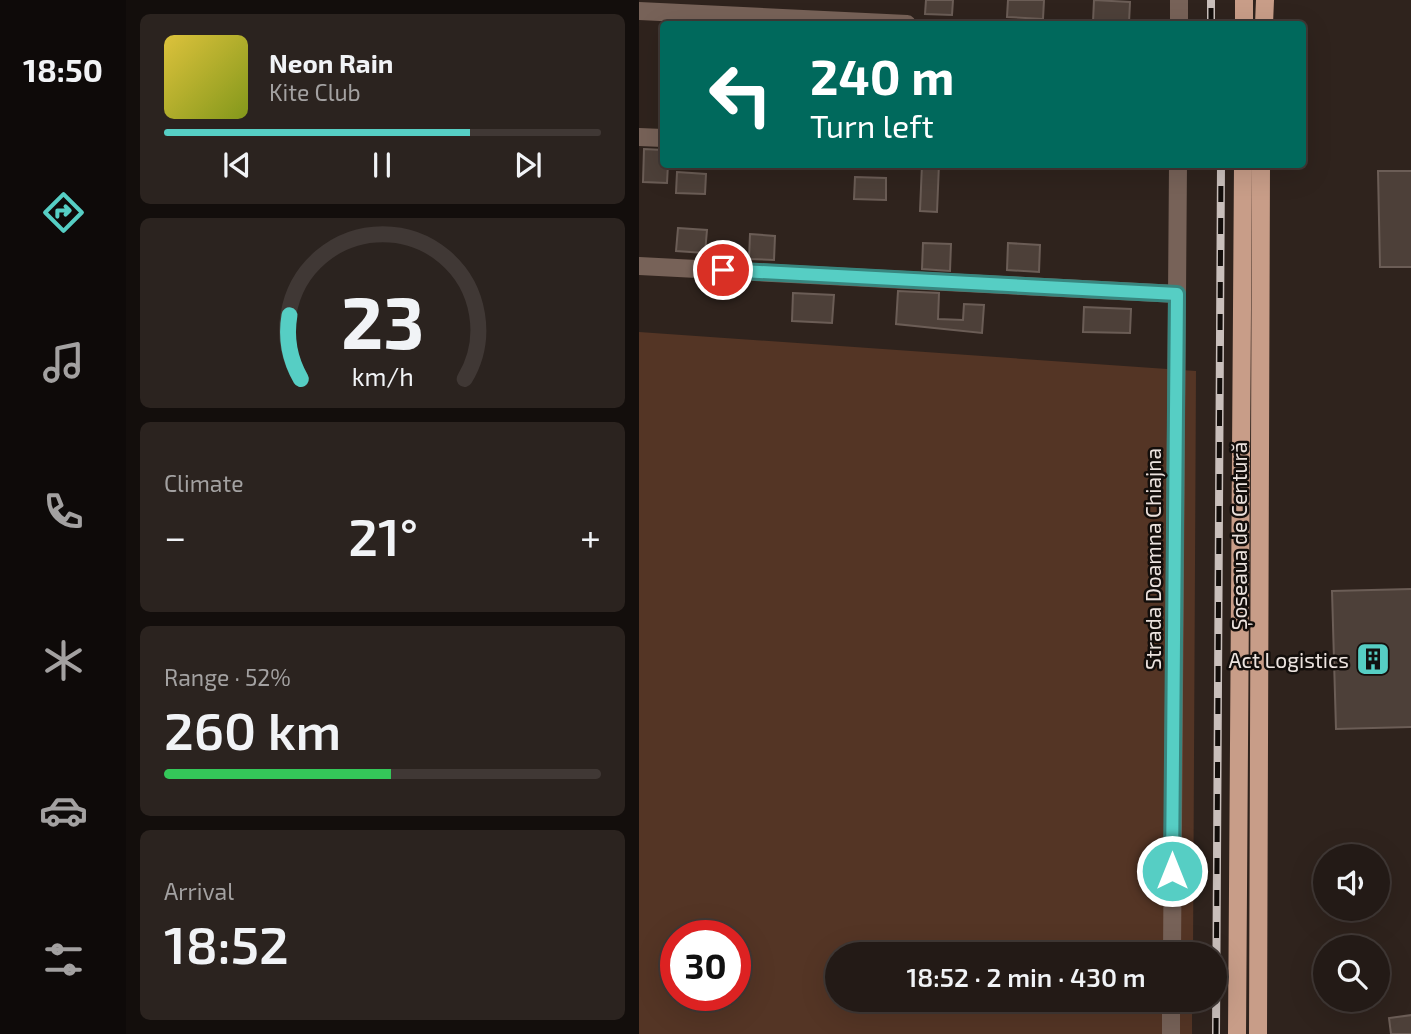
<!DOCTYPE html>
<meta charset="utf-8">
<style>
body{margin:0;font-family:"Exo 2",sans-serif;background:#2b231f;color:#f1f3f6;height:100vh;display:flex;flex-direction:column;font-size:26px;white-space:nowrap}
*{box-sizing:border-box;margin:0}
p{font-size:23px;color:#a3a1a1}
.icon{flex:none;width:38px;height:38px;fill:none;stroke:currentColor;stroke-width:2;stroke-linecap:round;stroke-linejoin:round}
.map{position:relative;flex:1;overflow:hidden}
.panel{display:flex;flex-direction:column;gap:14px;padding:14px;background:#130e0c;width:513px}
.panel>*{flex:none}
.guide{position:absolute;left:21px;top:21px;width:646px;height:147px;border-radius:7px;box-shadow:0 7px 28px #0002,0 0 0 2px #403835;background:#00695c;color:#fff;overflow:hidden}
.buttons{position:absolute;left:674px;top:844px;display:grid;gap:14px}
.buttons a{display:grid;place-items:center;width:77px;height:77px;border-radius:50%;background:#231a16;box-shadow:0 7px 28px #0002,0 0 0 2px #403835;font-size:35px}
.speed{position:absolute;left:21px;top:920px;display:flex;gap:14px;font-size:35px;font-weight:700;text-align:center}
.speed>*{display:grid;place-content:center;width:91px;height:91px;border-radius:50%;background:#231a16;box-shadow:0 7px 28px #0002,0 0 0 2px #403835;line-height:1}
.speed .limit{border:10px solid #d22;background:#fff;color:#111}
.pin{position:absolute;display:grid;place-items:center;width:60px;height:60px;color:#fff;margin:-30px;border:4px solid #fff;border-radius:50%;box-shadow:0 2px 7px #0007}
.me{position:absolute;width:77px;margin:-38px;rotate:0deg;stroke-linejoin:round;filter:drop-shadow(0 0 5px #0008)}
.turn{display:flex;align-items:center;gap:24px;height:147px;padding:0 35px;font-size:32px}
.turn .icon{width:91px;height:91px;stroke-width:2.5}
.turn b{display:block;font-size:49px;line-height:60px}
.big{font-size:52px;font-weight:600;line-height:1.1}
.panel .widget{flex:1;display:flex;flex-direction:column;justify-content:center;gap:10px;min-width:0;padding:0 24px;border-radius:10px;background:#2b231f}
.panel .dial{align-items:center;gap:0}
.dial svg{height:182px;overflow:visible;fill:none;stroke:#403835;stroke-width:7;stroke-linecap:round;text-anchor:middle}
.dial text{fill:#f1f3f6;stroke:none}
.song{display:flex;align-items:center;gap:21px}
.cover{width:84px;height:84px;border-radius:10px;background:linear-gradient(135deg,hsl(50 70% 55%),hsl(70 70% 35%))}
.played{height:7px;border-radius:4px;background:linear-gradient(90deg,#56cec4 70%,#403835 70%)}
.keys{display:flex;justify-content:space-around;direction:ltr}
.heat{display:flex;justify-content:space-between;align-items:center;font-size:38px;direction:ltr}
.charge{height:10px;border-radius:5px;background:linear-gradient(90deg,#34c759 52%,#403835 0)}
.trip{position:absolute;left:186px;top:942px;width:402px;height:70px;border-radius:35px;background:#231a16;box-shadow:0 7px 28px #0002,0 0 0 2px #403835;font-weight:600;line-height:70px;text-align:center}
main{display:flex;flex:1;min-height:0}
.dock{display:flex;flex-direction:column;width:126px;justify-content:space-around;align-items:center;background:#0e0a09;color:#a3a1a1}
.dock .icon{width:49px;height:49px}
.dock .active{color:#56cec4}
.dock b{font-size:32px;color:#f1f3f6}
.map>svg:first-child{display:block}
.green{fill:#543525;fill-rule:evenodd}
.building{fill:#4d4039;stroke:#6b5d56;stroke-width:2}
.lines{fill:none;stroke-linecap:round;stroke-linejoin:round}
.street{stroke:#776258;stroke-width:18}
.primary{stroke:#c89d88;stroke-width:18}
.rail-casing{stroke:#c9bfbb;stroke-width:8}
.rail{stroke:#130e0b;stroke-width:5;stroke-dasharray:16;stroke-linecap:butt}
.route-casing{stroke:#38867f;stroke-width:18}
.route{stroke:#56cec4;stroke-width:12}
.labels{text-anchor:middle;dominant-baseline:central;stroke-width:5;stroke-linejoin:round;paint-order:stroke}
.street-label{font-size:21px;fill:#ece3df;stroke:#130e0b}
.poi-label{font-size:21px;fill:#ece3df;stroke:#130e0b;text-anchor:end}
</style>
<main>
<nav class="dock">
<b>18:50</b>
<svg class="icon active" aria-label="directions" viewBox="0 0 24 24"><path d="M12 3l9 9-9 9-9-9zM9 14v-3h6M13 9l2 2-2 2"/></svg>
<svg class="icon" aria-label="music" viewBox="0 0 24 24"><path d="M9 18V5l10-2v13"/><circle cx="6" cy="18" r="3"/><circle cx="16" cy="16" r="3"/></svg>
<svg class="icon" aria-label="phone" viewBox="0 0 24 24"><path d="M5 4h4l2 5-3 2q2 4 5 5l2-3 5 2v4C11 20 4 13 5 4z"/></svg>
<svg class="icon" aria-label="climate" viewBox="0 0 24 24"><path d="M12 3v18M4 7l16 10M4 17L20 7"/></svg>
<svg class="icon" aria-label="car" viewBox="0 0 24 24"><path d="M5 17H2v-5l4-1 3-4h7l3 4 3 1v5h-3M9 17h6M6 11h13"/><circle cx="7" cy="17" r="2"/><circle cx="17" cy="17" r="2"/></svg>
<svg class="icon" aria-label="filters" viewBox="0 0 24 24"><path d="M4 7h16M4 17h16"/><circle cx="9" cy="7" r="2"/><circle cx="15" cy="17" r="2"/></svg>
</nav>
<section class="panel">
<div class="widget">
<div class="song"><i class="cover"></i><div><b>Neon Rain</b><p>Kite Club</p></div></div>
<div class="played"></div>
<div class="keys"><svg class="icon" aria-label="previous" viewBox="0 0 24 24"><path d="M18 5L8 12l10 7zM5 5v14"/></svg><svg class="icon" aria-label="pause" viewBox="0 0 24 24"><path d="M8 5v14M16 5v14"/></svg><svg class="icon" aria-label="next" viewBox="0 0 24 24"><path d="M6 5l10 7-10 7zM19 5v14"/></svg></div>
</div>
<div class="widget dial"><svg viewBox="0 0 100 80">
<path d="M14 69A42 42 0 1 1 86 69"/>
<path d="M14 69A42 42 0 0 1 9 41" stroke="#56cec4"/>
<text x="50" y="56" font-size="32" font-weight="700">23</text>
<text x="50" y="72" font-size="11">km/h</text>
</svg></div>
<div class="widget"><p>Climate</p>
<div class="heat"><a>−</a><b class="big">21°</b><a>+</a></div>
</div>
<div class="widget"><p>Range · 52%</p><b class="big">260 km</b><div class="charge"></div></div>
<div class="widget"><p>Arrival</p><b class="big">18:52</b></div>
</section>
<div class="map">
<svg width="773" height="1034" viewBox="0 0 773 1034">
<rect width="100%" height="100%" fill="#2f231d"/>
<path class="green" d="M0,332L557,371L554,954H198V999H553V1034H0ZM37,936H96V996H37Z"/>
<g class="building">
<path d="M287,0H314L313,15L286,14Z"/>
<path d="M369,0H405L404,19L368,17Z"/>
<path d="M455,0L491,2L490,23L454,22Z"/>
<path d="M5,149L24,150V164H29L28,183L4,182Z"/>
<path d="M283,164H300L298,212L281,211Z"/>
<path d="M739,171H773V267H741Z"/>
<path d="M38,172L67,174L66,194L37,193Z"/>
<path d="M216,177L247,178V200L215,199Z"/>
<path d="M39,228L68,230L66,253L37,251Z"/>
<path d="M111,234L136,236L135,260L110,259Z"/>
<path d="M284,243L312,244L311,271L283,269Z"/>
<path d="M369,243L401,245L400,272L368,270Z"/>
<path d="M259,291L300,293L299,319L324,320L325,304L345,305L343,333L257,324Z"/>
<path d="M154,293L195,295L193,323L153,321Z"/>
<path d="M445,307L492,309L491,333L444,332Z"/>
<path d="M773,589V727L697,729L693,591Z"/>
<path d="M773,1015V1034H752L750,1018Z"/>
</g>
<g class="lines">
<g class="street">
<path d="M0,11L268,24"/>
<path d="M540,24V0"/>
<path d="M0,137L24,138"/>
<path d="M0,266L538,294"/>
<path d="M533,954L539,164"/>
<path d="M532,1034V999"/>
</g>
<g class="primary">
<path d="M605,24V0"/>
<path d="M625,24L626,0"/>
<path d="M598,1034L604,164"/>
<path d="M619,1034L622,164"/>
</g>
<g class="rail-casing">
<g id="rail">
<path d="M572,24V0"/>
<path d="M577,1034L582,164"/>
</g>
</g>
<use href="#rail" class="rail"/>
</g>
<g class="lines">
<g class="route-casing">
<path id="route" d="M84,270L538,294L533,871"/>
</g>
<use href="#route" class="route"/>
</g>
<defs>
<g id="building-square" transform="scale(1.75)"><rect x="-9" y="-9" width="18" height="18" rx="4" fill="#56cec4" stroke="#130e0b"/><path d="M-4-6H4V6H1V3H-1V6H-4ZM-2.5-4.3h1.7v1.8h-1.7ZM.8-4.3h1.7v1.8H.8ZM-2.5-1h1.7V.8h-1.7ZM.8-1h1.7V.8H.8Z" fill="#111"/></g>
</defs>
<g fill-rule="evenodd">
<use href="#building-square" x="734" y="659"/>
</g>
<g class="labels">
<g class="street-label">
<text transform="translate(599 536) rotate(-90)">Șoseaua de Centură</text>
<text transform="translate(513 559) rotate(-90)">Strada Doamna Chiajna</text>
</g>
<g class="poi-label">
<text x="710" y="659">Act Logistics</text>
</g>
</g>
</svg>
<div class="buttons">
<a><svg class="icon" aria-label="sound" viewBox="0 0 24 24"><path d="M4 9h4l5-4v14l-5-4H4zM17 9q2 3 0 6"/></svg></a>
<a><svg class="icon" aria-label="search" viewBox="0 0 24 24"><circle cx="10" cy="10" r="6"/><path d="M15 15l6 6"/></svg></a>
</div>
<div class="speed"><div class="limit">30</div></div>
<div class="pin" style="left:84px;top:270px;background:#d93025"><svg class="icon" aria-label="arrive" viewBox="0 0 24 24"><path d="M6 21V4h12l-3 4 3 4H6"/></svg></div>
<svg class="me" style="left:533px;top:871px" viewBox="-20 -20 40 40"><circle r="17" fill="#56cec4" stroke="#fff" stroke-width="3"/><path d="M0-11L8 9 0 5-8 9z" fill="#fff"/></svg>
<div class="trip">18:52 · 2 min · 430 m</div>
<div class="guide">
<div class="turn"><svg class="icon" aria-label="left" viewBox="0 0 24 24"><path d="M17 20v-9H6M10 6l-5 5 5 5"/></svg><div><b>240 m</b>Turn left</div></div>
</div>
</div>
</main>
